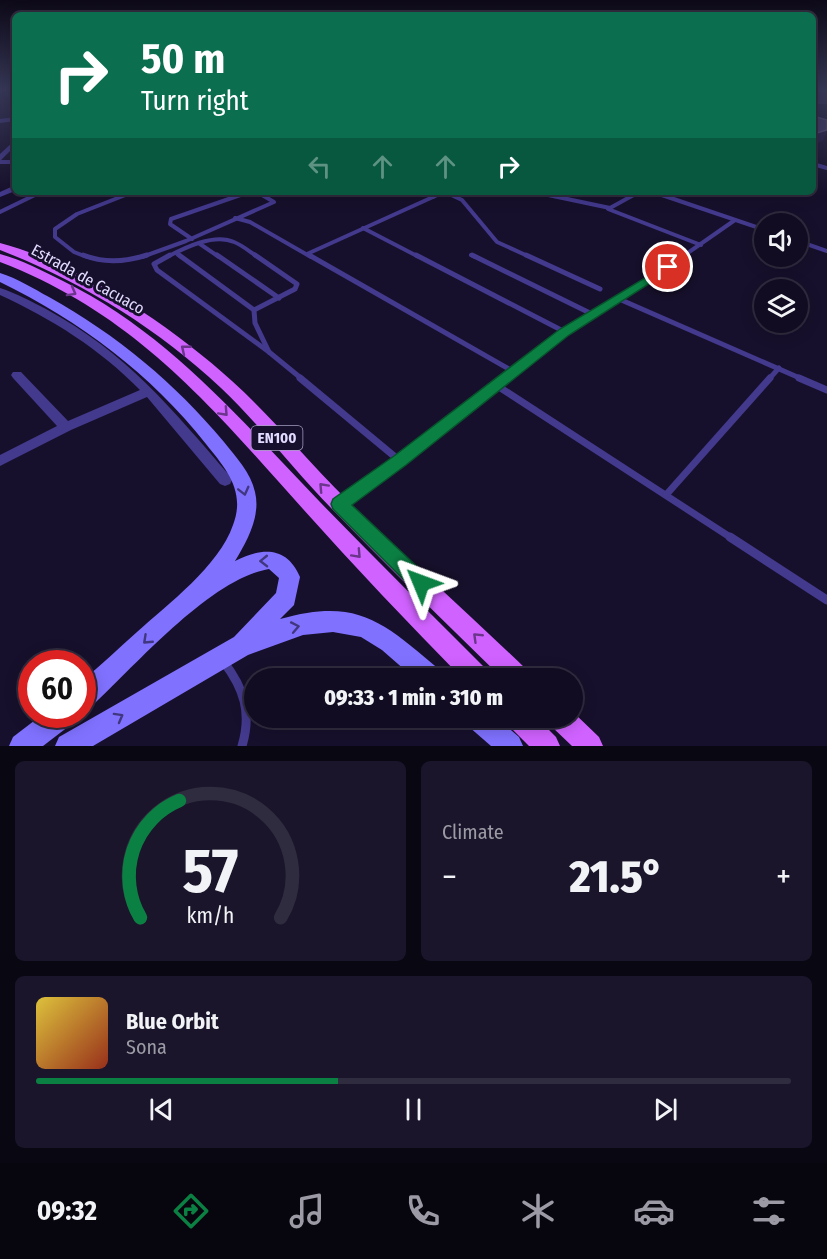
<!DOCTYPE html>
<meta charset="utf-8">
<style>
body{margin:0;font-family:"Fira Sans Condensed",sans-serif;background:#1a152a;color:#f1f3f6;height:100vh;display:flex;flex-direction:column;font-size:22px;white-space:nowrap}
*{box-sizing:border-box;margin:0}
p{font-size:20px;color:#9c9ba5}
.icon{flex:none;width:33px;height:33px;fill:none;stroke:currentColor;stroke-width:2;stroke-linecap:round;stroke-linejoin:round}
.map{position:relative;height:746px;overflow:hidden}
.side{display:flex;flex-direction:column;gap:15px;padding:15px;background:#090712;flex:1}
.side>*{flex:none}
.hud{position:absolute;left:12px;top:12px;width:804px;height:183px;border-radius:9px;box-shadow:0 3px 15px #0003,0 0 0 2px #302c3f;background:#0b6e4f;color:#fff;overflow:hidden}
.fabs{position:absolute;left:754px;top:213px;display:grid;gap:12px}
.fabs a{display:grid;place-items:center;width:54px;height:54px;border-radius:50%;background:#110c21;box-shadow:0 3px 15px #0003,0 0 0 2px #302c3f;font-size:30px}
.speed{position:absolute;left:18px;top:650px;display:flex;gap:12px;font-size:30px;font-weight:700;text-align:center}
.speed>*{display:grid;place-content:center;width:78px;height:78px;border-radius:50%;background:#110c21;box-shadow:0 3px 15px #0003,0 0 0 2px #302c3f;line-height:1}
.speed .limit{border:9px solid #d22;background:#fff;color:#111}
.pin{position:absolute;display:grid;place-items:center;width:51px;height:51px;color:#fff;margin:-26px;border:3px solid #fff;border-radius:50%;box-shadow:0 2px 6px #0007}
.me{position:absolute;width:66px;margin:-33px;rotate:314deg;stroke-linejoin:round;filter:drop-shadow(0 0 4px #0008)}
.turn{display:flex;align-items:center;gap:21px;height:126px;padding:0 30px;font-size:27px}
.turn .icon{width:78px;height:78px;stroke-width:2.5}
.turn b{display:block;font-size:42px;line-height:51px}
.lanes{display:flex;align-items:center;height:57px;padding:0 30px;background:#0003;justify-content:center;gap:30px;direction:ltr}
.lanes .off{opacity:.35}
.big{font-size:45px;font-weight:800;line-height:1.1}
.side .card{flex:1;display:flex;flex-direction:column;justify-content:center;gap:9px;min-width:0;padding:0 21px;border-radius:9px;background:#1a152a}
.side .dial{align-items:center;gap:0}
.dial svg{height:156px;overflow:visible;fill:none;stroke:#302c3f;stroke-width:7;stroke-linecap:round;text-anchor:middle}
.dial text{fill:#f1f3f6;stroke:none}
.song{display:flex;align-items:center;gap:18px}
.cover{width:72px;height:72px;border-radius:9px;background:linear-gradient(135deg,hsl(50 70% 55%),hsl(10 70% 35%))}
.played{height:6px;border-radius:3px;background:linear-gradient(90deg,#0b8043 40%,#302c3f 40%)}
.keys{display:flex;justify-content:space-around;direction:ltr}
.heat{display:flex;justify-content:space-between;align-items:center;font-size:33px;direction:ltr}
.side .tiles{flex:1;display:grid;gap:15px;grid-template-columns:1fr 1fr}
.card:last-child{grid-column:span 2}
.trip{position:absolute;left:244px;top:668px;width:339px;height:60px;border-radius:30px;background:#110c21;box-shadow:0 3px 15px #0003,0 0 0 2px #302c3f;font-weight:800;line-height:60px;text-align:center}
.menu{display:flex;height:96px;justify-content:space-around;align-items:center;background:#07050d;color:#9c9ba5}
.menu .icon{width:42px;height:42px}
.menu .current{color:#0b8043}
.menu b{font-size:27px;color:#f1f3f6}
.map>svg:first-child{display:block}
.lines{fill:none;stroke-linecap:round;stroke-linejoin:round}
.service-far3{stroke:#43398d;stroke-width:4}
.service-far2{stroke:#43398d;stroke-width:5}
.service-far1{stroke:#43398d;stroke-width:7}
.service{stroke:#43398d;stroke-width:9}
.minor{fill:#43398d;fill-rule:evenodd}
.secondary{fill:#8072ff;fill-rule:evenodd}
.primary{fill:#d062ff;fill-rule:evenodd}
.wall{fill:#36285a}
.shaded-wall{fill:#221740}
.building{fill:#483c6c;stroke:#605583;stroke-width:1.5}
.oneway{stroke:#6a358b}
.oneway2{stroke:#413780}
.route{fill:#0b8043;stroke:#07532c;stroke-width:1.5}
.labels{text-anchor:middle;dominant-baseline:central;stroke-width:6;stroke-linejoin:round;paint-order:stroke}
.shield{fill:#17102c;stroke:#a59ec0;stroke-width:1.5}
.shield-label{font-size:15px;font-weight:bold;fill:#e2dbff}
.street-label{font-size:16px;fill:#e2dbff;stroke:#17102c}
</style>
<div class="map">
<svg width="827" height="746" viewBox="0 0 827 746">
<rect width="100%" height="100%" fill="#17102c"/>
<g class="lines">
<g class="service-far3">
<path d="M813,164L827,168"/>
<path d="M423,192L433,197"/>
<path d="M445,192L462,200L497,242L530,257"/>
<path d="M534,192L610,208L639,192"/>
<path d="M653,192L765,230"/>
<path d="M608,209L701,245"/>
<path d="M0,212L41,192"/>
<path d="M235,218L250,222L311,257"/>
<path d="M363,228L419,257"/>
<path d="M192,239L170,224L171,219L249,192"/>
<path d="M798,241L827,251"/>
<path d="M200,244L219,257"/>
<path d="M176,253L181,257"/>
<path d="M307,254L444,192"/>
<path d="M471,255L475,257"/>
<path d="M87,257L74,252L55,237V229L77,214L133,192"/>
<path d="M142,257L186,241L274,202L257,192"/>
<path d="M167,257C184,248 214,233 234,242C242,245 250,252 258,257"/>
<path d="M682,257L735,220"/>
</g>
<g class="service-far2">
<path d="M83,255C103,263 125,262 147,255"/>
<path d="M170,255L154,264L157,270L269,352"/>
<path d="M179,255L254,310"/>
<path d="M217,255L279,298"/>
<path d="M255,255L297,284L295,289L254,310L255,323L269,352"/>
<path d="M309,255L514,372"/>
<path d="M416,255L565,332"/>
<path d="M472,255L594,315"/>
<path d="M526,255L600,289"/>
<path d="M619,299L802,379"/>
<path d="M269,352L302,379"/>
<path d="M505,379L565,332L685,255"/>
<path d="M769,379L779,368"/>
</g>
<g class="service-far1">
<path d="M300,378L400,461"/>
<path d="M799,378L827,390"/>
<path d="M496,385L733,539"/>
<path d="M666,495L770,378"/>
<path d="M340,504L400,461L506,378"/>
</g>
<g class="service">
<path d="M730,537L827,600"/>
<path d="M223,661C244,688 252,713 242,746"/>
</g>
<g class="minor">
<path d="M0,90H8L0,93Z"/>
<path d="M15,117V121L0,123V119Z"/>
<path d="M15,140V146L1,160H15V164H0V154Z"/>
<path d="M11,187H15V191L0,197V192Z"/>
<path d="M0,288C16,293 32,302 46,309C127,353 171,408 230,476L232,480L230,484L225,486L220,484L147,397L71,430L0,466V455L57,426L13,378L11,375L13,372H21L68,421L140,390C100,349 52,319 0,295Z"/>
</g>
<g class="secondary">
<path d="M0,273C17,278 34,289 49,297C117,335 175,383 224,442C236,457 251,473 255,492C261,516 247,541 235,561C262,547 287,546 300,577L294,605L280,619C358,597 383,622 440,670L444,678H414L382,650L361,637L333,632L303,635L248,655L93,746H55L59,737L234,637L276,593L279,578L269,569C210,579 135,666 91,707L82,710V681C101,665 118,649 137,632C168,604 219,566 233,525C246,491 226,469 206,444C151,374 80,321 0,282Z"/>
<path d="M43,714H76L73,723L43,746H9L13,737Z"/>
<path d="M465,717H496L519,737L523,746H491L468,726Z"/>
</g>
<g class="primary">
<path d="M0,243C78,263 173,327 232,381C273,418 307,460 346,499C405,557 467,612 527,670L531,678H502C445,622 387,566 332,509C294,470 261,426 221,388C157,328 82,282 0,250Z"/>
<path d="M0,254C22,260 43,271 63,281C167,332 241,420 320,502C375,559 431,614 487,670L491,678H462C408,623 355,567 303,509C210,405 135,314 0,262Z"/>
<path d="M573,712L599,737L603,746H572L551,726L548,717H573Z"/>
<path d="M506,717H536L556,737L560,746H529L509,726Z"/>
</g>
</g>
<rect class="wall" x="813" y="90" width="14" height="14"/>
<path class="shaded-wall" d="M827,130L823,141L813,144V134Z"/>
<g class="building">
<path d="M813,90H827V92L814,91Z"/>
<path d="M813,116L827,120V130L813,134Z"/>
</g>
<defs><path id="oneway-chevron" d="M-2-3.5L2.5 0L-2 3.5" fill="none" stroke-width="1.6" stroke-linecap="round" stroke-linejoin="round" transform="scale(1.5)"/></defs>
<g class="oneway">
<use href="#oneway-chevron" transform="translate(72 292) rotate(29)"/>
<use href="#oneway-chevron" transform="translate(185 349) rotate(-141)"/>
<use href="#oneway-chevron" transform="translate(224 412) rotate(47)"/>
<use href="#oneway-chevron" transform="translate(323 487) rotate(-133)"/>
<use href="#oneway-chevron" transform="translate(357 554) rotate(47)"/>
<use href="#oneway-chevron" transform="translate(477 637) rotate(-136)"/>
</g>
<g class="oneway2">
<use href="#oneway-chevron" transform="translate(244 491) rotate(76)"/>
<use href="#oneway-chevron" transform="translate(264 561) rotate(179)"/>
<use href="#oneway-chevron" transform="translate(295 627) rotate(-11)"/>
<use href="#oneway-chevron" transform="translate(147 640) rotate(137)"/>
<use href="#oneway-chevron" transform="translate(119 717) rotate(-29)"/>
</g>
<linearGradient id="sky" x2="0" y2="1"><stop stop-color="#0d0918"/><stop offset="0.46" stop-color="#363756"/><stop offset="1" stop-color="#363756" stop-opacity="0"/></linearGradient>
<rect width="827" height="195" fill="url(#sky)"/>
<path class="route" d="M668,264L673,267L672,269L569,335L406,465L352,505L428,577L431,583L428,590L421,592L414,590L333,509L331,504L333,499L394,456L560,329Z"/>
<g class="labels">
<rect class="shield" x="251.5" y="426" width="51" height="24" rx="4.5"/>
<g class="shield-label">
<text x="277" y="438">EN100</text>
</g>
<g class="street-label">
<text transform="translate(88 279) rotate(29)">Estrada de Cacuaco</text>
</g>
</g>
</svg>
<div class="fabs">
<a><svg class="icon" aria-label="sound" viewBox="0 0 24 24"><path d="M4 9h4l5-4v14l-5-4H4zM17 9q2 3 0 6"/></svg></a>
<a><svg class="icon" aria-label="layers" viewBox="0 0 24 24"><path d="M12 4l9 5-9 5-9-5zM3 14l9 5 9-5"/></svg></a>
</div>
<div class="speed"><div class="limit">60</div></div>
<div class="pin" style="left:668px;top:267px;background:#d93025"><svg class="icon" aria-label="arrive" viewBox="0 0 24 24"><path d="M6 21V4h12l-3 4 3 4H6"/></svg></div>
<svg class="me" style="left:421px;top:583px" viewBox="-20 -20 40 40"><path d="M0-17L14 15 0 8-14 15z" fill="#0b8043" stroke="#fff" stroke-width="4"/></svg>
<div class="trip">09:33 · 1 min · 310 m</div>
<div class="hud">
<div class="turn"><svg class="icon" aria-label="right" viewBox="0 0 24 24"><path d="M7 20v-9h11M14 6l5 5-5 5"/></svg><div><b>50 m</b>Turn right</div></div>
<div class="lanes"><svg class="icon off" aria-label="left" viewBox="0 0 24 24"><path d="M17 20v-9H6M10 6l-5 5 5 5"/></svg><svg class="icon off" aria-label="ahead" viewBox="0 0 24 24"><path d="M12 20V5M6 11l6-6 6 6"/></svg><svg class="icon off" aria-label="ahead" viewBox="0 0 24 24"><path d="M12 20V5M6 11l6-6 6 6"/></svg><svg class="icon" aria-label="right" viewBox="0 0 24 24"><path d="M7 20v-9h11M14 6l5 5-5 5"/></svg></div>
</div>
</div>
<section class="side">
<div class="tiles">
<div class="card dial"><svg viewBox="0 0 100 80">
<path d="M14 69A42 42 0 1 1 86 69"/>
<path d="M14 69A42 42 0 0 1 34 9" stroke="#0b8043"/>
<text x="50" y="56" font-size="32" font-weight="700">57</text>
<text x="50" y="72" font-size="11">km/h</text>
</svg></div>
<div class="card"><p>Climate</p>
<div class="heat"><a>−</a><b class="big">21.5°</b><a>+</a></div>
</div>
<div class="card">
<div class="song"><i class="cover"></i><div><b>Blue Orbit</b><p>Sona</p></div></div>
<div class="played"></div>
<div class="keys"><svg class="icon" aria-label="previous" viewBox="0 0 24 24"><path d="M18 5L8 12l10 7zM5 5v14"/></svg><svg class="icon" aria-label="pause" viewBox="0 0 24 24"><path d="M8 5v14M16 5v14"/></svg><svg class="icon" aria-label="next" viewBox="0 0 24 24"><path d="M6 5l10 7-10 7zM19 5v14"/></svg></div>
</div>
</div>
</section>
<nav class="menu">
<b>09:32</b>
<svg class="icon current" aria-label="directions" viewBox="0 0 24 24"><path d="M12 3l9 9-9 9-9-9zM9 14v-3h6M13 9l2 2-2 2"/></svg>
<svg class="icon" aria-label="music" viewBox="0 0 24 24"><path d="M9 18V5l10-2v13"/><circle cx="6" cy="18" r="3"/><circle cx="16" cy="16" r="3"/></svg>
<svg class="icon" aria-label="phone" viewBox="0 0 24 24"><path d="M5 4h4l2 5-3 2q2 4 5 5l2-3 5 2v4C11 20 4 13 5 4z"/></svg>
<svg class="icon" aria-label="climate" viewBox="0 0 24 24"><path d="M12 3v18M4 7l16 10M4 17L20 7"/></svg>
<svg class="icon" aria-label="car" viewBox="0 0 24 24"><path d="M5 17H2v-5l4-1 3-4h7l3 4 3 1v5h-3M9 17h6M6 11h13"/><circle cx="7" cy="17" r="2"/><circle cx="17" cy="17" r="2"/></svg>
<svg class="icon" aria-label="filters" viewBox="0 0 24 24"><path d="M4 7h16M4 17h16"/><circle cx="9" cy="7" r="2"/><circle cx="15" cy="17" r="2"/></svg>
</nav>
